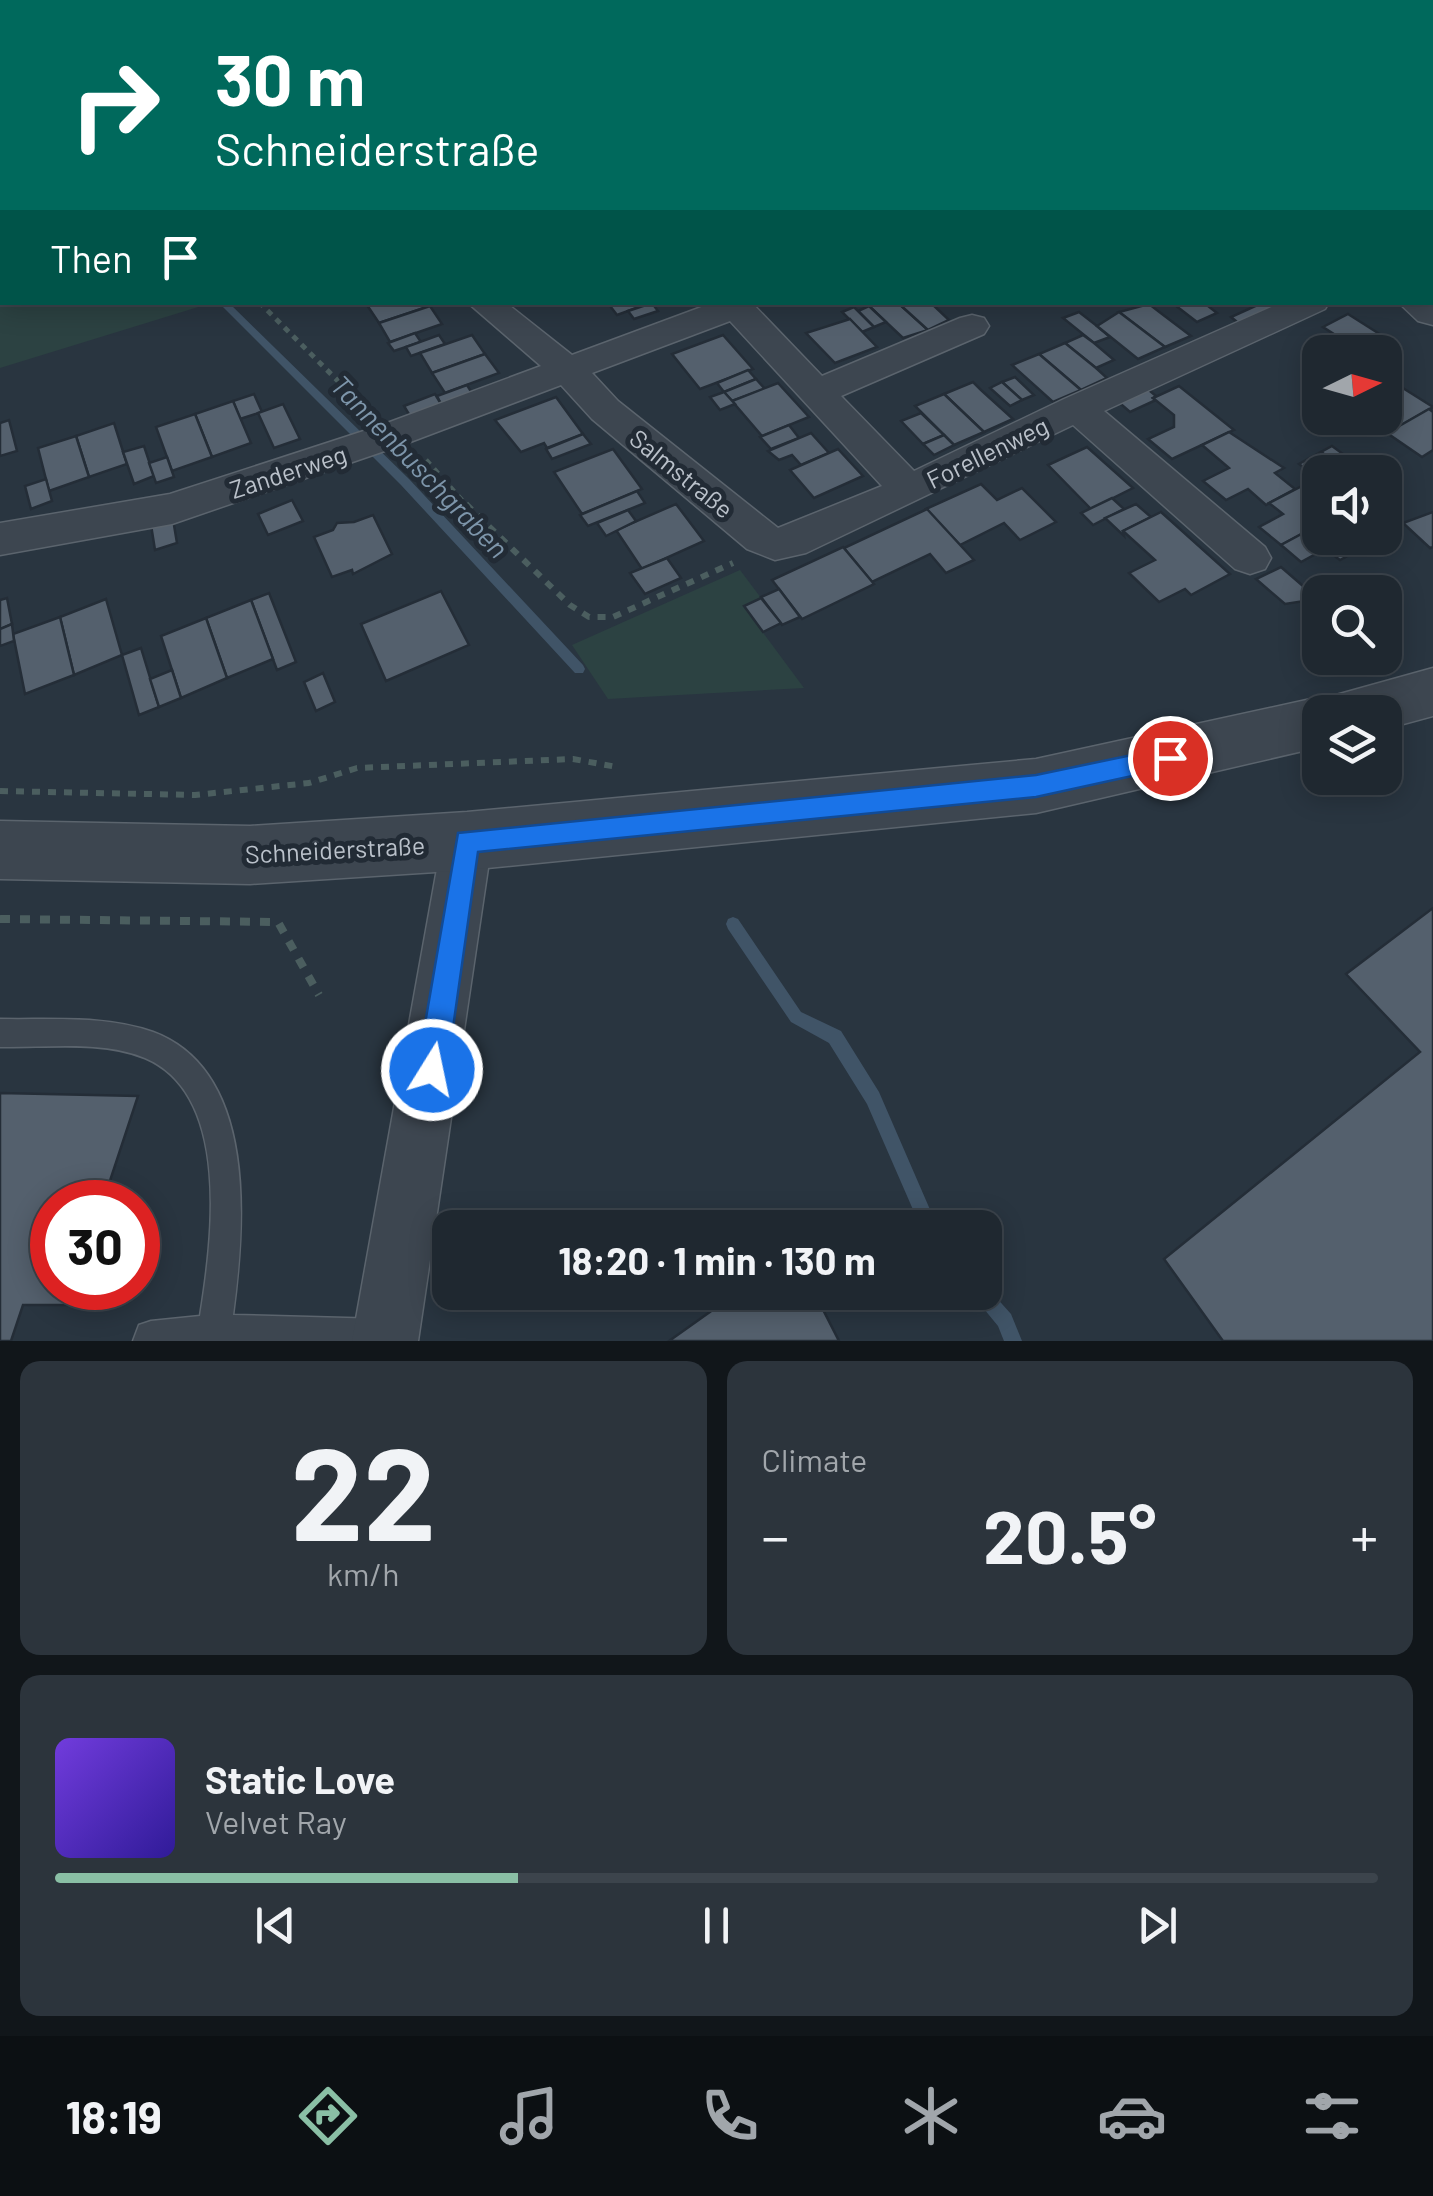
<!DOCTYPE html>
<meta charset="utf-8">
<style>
body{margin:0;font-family:Barlow,sans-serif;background:#2c343c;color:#f1f3f6;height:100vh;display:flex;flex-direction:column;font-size:38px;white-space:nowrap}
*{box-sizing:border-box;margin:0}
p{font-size:32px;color:#a1a6ab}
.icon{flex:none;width:55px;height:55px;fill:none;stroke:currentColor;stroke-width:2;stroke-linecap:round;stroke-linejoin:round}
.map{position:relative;height:1341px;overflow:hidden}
.panel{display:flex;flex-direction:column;gap:20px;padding:20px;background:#11161a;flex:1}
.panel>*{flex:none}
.top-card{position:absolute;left:0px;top:0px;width:1435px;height:305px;box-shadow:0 5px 25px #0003,0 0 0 2px #3c444c;background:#00695c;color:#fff;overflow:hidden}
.needle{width:65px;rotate:85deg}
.tools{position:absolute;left:1302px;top:335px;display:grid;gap:20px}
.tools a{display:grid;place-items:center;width:100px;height:100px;border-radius:20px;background:#1f2830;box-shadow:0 5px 25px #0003,0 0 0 2px #3c444c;font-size:50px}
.speed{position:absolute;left:30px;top:1180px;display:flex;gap:20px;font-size:50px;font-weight:700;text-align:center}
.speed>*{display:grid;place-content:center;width:130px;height:130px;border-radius:50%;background:#1f2830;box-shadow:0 5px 25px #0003,0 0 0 2px #3c444c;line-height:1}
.speed .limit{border:15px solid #d22;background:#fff;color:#111}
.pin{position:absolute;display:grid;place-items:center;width:85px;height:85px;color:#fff;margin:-42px;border:5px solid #fff;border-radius:50%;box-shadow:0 2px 10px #0007}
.me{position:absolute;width:110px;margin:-55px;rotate:10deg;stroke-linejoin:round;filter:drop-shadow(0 0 8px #0008)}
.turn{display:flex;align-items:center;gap:35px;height:210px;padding:0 50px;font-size:45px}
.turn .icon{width:130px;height:130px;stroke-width:2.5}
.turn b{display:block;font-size:70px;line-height:85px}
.then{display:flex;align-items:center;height:95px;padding:0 50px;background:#0003;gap:20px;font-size:38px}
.big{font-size:75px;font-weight:700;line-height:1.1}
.panel .widget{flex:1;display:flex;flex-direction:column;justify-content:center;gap:15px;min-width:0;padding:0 35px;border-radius:20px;background:#2c343c}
.panel .dial{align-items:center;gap:0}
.dial b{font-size:130px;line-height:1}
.song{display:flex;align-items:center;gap:30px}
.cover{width:120px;height:120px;border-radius:15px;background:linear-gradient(135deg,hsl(260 70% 55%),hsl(250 70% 35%))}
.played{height:10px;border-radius:5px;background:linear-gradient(90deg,#8abfa5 35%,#3c444c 35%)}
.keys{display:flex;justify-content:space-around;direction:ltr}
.heat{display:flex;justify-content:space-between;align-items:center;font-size:55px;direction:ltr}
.panel .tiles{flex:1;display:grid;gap:20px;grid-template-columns:1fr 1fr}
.widget:last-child{grid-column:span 2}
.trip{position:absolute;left:432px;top:1210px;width:570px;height:100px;border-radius:20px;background:#1f2830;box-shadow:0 5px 25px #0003,0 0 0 2px #3c444c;font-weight:700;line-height:100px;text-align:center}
.tabs{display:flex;height:160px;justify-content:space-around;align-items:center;background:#0c1013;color:#a1a6ab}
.tabs .icon{width:70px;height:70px}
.tabs .on{color:#8abfa5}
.tabs b{font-size:45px;color:#f1f3f6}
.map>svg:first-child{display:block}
.green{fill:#2c4242}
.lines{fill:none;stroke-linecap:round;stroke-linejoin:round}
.stream{fill:#405467;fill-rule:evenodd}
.building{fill:#54606d;stroke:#242d37;stroke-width:2.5}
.service-casing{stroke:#5b646d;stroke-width:3}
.minor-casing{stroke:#5b646d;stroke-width:3}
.tertiary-casing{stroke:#5b646d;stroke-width:3}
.path-far3{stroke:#4b5e5f;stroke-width:4;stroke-dasharray:5 5;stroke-linecap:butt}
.path-far2{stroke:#4b5e5f;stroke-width:5;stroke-dasharray:6 6;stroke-linecap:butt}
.path-far1{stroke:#4b5e5f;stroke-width:6;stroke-dasharray:8 8;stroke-linecap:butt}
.path{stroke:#4b5e5f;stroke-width:8;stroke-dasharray:10 10;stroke-linecap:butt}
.service{fill:#3d4650;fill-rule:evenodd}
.minor{fill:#3d4650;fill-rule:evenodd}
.tertiary{fill:#3d4650;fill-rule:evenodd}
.route{fill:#1a73e8;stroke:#114b97;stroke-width:2.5}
.labels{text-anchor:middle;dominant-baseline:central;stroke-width:10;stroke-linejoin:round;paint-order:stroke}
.street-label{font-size:25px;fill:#bac1ca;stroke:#222b35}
.water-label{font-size:28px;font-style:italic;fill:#7d95aa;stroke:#222b35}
</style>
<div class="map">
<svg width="1433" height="1341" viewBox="0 0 1433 1341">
<rect width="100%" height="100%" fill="#293540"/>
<g class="green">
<path d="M0,0L108,2H2V302L208,304L0,368Z"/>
<path d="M740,570L761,598L744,607L804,688L608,699L572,645Z"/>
</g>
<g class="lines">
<g class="stream">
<path d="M116,0H122L121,2H115Z"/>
<rect x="0" y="56" width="2" height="4"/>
<path d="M2,266V272L0,273V267Z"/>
<path d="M218,302H228L409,479L583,665L585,669L583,673H575L401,485Z"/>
<path d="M733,917L738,919L801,1012L841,1031L879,1092L938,1228H921L867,1104L829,1043L791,1022L728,929L726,924L728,919Z"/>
<path d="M985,1285L1011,1314L1022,1341H1004L998,1326L975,1298L972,1292H985Z"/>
</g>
</g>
<g class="building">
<path d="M375,302H428L430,306L379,323L367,305Z"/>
<path d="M607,302H653L617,315Z"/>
<path d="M879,302H897L928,330L903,338L869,306Z"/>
<path d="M897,302H930L949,320L928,330Z"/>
<path d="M1171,302H1203L1217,313L1197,322Z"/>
<path d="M1264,302L1281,308L1242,326L1231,317Z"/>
<path d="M652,303L658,311L634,319L628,311Z"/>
<path d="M1149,304L1162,314L1191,336L1165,347L1119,312Z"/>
<path d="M430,306L442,324L390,342L379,323Z"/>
<path d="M869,306L886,322L874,327L858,311Z"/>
<path d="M854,307L874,327L862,332L842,312Z"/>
<path d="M1079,312L1097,326L1110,337L1094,343L1063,318Z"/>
<path d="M1119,312L1165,347L1138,359L1097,326Z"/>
<path d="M1348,314L1389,340L1362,352L1323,327Z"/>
<path d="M850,319L877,347L835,363L806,333Z"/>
<path d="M415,333L421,342L394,351L388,343Z"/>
<path d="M439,335L445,344L411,356L406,347Z"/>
<path d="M472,335L485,354L432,373L420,353Z"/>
<path d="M723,335L753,369L700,389L672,354Z"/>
<path d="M1083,335L1094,343L1114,360L1096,368L1065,343Z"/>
<path d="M1065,343L1096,368L1107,378L1081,390L1039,354Z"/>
<path d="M485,354L499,373L445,393L432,373Z"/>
<path d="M1039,354L1081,390L1053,402L1012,365Z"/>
<path d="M748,370L756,379L724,392L717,383Z"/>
<path d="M1015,377L1034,395L1022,400L1002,382Z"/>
<path d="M756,379L765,389L732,401L724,392Z"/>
<path d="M973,382L981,390L1013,419L984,432L944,394Z"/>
<path d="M1002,382L1022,400L1010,406L990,388Z"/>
<path d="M778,383L809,417L762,436L732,401Z"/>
<path d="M467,385L472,393L441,404L437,396Z"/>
<path d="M1398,385L1433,407L1391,431L1371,418H1385V392Z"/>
<path d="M1144,386L1156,396L1153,398L1156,400L1130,412L1115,399Z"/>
<path d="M1179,386L1234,430L1172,459L1148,439L1174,427V415L1153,398Z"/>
<path d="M724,392L735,404L720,410L710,397Z"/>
<path d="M254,394L262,412L240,419L233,401Z"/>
<path d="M435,394L441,404L410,416L404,406Z"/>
<path d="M944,394L984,432L954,445L915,406Z"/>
<path d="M556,397L583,434L547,448L544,443L521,452L495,420Z"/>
<path d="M233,401L251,443L212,457L195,414Z"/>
<path d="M283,404L300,439L274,448L258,413Z"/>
<path d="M1429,409L1433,412V450L1422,457L1387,433Z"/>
<path d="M921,413L944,435L923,444L901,421Z"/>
<path d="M195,414L212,457L172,471L156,427Z"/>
<path d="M9,420L17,451L0,456V423Z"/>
<path d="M114,423L127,464L89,477L76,436Z"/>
<path d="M789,425L799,438L771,449L760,437Z"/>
<path d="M1229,432L1284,468L1275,473L1295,489L1266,505L1248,489L1226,500L1203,481L1229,468L1202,445Z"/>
<path d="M811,433L829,453L801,465L792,455L779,460L768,451Z"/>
<path d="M583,434L591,444L552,459L546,449Z"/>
<path d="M944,435L954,445L934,455L923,444Z"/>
<path d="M76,436L89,477L49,491L38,448Z"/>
<path d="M144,446L154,476L134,484L123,452Z"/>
<path d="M1332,446L1358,465L1347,471L1321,452Z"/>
<path d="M1087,447L1133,488L1091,509L1048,465Z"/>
<path d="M613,449L642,489L582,514L554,472Z"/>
<path d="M838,449L863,476L814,498L790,470Z"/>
<path d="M1321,452L1347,471L1330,472L1310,458Z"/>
<path d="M167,457L174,477L156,483L149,463Z"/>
<path d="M1310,458L1330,472H1320V480L1299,464Z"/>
<path d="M46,479L52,501L31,509L25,486Z"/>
<path d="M981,484L997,500L1022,488L1056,522L1020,540L1004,523L960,545L926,509Z"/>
<path d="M1304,485L1320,497V524L1281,545L1259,527L1283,514L1269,503Z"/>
<path d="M637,491L645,503L588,526L580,515Z"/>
<path d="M1112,498L1124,509L1093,525L1081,513Z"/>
<path d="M292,500L303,521L268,535L258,514Z"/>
<path d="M676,504L704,541L642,569L616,530Z"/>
<path d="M1136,504L1151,517L1123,531L1124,536L1105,518Z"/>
<path d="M927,509L974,560L946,573L930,554L872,582L844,548Z"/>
<path d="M628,510L636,521L606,536L597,523Z"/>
<path d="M1161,512L1230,574L1191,595L1185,589L1159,602L1129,573L1155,560L1123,531Z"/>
<path d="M1433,512V547L1430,548L1403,523Z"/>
<path d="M373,515L392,554L353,574L352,570L332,577L314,537L333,530L337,523L354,522Z"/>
<path d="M173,519L177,543L155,550L151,525Z"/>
<path d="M1320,524V538L1375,541L1340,560L1325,549L1301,562L1281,545Z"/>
<path d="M843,547L874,584L802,619L772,580Z"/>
<path d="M667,558L681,578L645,594L630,573Z"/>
<path d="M1281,567L1318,599L1285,604L1256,579Z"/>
<path d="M779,589L800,617L782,625L761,597Z"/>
<path d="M441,591L469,645L386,681L361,624Z"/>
<path d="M269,593L296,662L277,670L251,600Z"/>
<path d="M7,598L12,624L0,629V600Z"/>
<path d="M761,598L781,623L763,632L744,606Z"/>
<path d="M106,599L122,655L74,675L60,617Z"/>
<path d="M251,600L273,659L227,678L206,618Z"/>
<path d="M60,617L74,675L25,694L13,634Z"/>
<path d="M206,618L227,678L181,698L161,636Z"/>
<path d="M12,624L14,641L0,646V629Z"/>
<path d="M141,648L159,707L139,715L122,655Z"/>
<path d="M172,670L181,698L159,707L150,679Z"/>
<path d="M323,673L335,702L316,711L304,682Z"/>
<path d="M1433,908V1341H1223L1164,1259L1420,1052L1346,974Z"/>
<path d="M0,1093L138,1096L103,1202H52V1288H75L69,1305H23L11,1341H0Z"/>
<path d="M738,1292H814L839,1341H669Z"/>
</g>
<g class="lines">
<g class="service-casing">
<g id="service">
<path d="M1433,236V246L1432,247V236Z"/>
<rect x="1432" y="263" width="1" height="10"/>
<path d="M0,1019C51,1020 105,1015 153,1032C258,1071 245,1226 233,1315L383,1319L395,1323L399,1335L397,1341H133L139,1325L151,1321L200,1316C212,1241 232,1095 145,1058C102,1040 45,1048 0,1047Z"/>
</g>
</g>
<g class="minor-casing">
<g id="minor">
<path d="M439,0H464L465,2H441Z"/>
<path d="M1295,0H1323L1324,2H1297Z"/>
<rect x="1432" y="51" width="1" height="16"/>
<path d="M467,302H505L572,355L715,302H751L822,376L960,318L972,315L984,318L989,326L984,334L841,396L914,471L1064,399L1283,302H1329L1325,309L1104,411L1265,547L1271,558L1265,569L1250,574L1235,569L1073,425L806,553L775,560L747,549L592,419L561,385L405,444L172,524L0,555V523L170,494L379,426L541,366ZM730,321L882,486L778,528L618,401L592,373Z"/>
<path d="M467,817L485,824L492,841L418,1341H352L442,841L449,824Z"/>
</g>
</g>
<g class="tertiary-casing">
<g id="tertiary">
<path d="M898,0H931L933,2H900Z"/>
<path d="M1433,293V325L1418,321L1398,302H1432Z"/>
<path d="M1433,668V716L1385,729V712H1320V747L1036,813L467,870L250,884L0,879V821L250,826L467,812L1036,759L1320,697L1333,702L1336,695Z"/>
</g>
</g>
<g class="path-far3">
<path d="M248,2L261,0"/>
<path d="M0,6L4,0"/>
</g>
<g class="path-far2">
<path d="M259,302L365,408"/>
<path d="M426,460L468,507"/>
</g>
<g class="path-far1">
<path d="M466,504L570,605L589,617H613L733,563"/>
<path d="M0,791L195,795L309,783L357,768L573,759L617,767"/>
</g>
<path class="path" d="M0,919L278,922L319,995"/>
<use href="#service" class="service"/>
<use href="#minor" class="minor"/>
<use href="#tertiary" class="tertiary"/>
</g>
<path class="route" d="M1170,747L1178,750L1182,758L1178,766L1036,797L478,852L447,1070L442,1081L432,1085L422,1081L417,1070L458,833L1036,775Z"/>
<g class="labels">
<g class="street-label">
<text transform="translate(987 452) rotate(-26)">Forellenweg</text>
<text transform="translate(288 471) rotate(-18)">Zanderweg</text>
<text transform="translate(682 473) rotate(39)">Salmstraße</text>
<text transform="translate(335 849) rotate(-3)">Schneiderstraße</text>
</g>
<g class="water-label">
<text transform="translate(420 466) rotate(46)">Tannenbuschgraben</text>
</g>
</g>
</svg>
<div class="tools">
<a><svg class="needle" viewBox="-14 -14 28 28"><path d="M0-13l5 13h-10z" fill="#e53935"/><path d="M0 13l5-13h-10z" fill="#a1a6ab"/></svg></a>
<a><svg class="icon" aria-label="sound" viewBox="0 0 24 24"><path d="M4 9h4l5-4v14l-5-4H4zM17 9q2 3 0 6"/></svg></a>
<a><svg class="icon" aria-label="search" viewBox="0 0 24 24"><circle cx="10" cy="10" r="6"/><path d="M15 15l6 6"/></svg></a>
<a><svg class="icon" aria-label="layers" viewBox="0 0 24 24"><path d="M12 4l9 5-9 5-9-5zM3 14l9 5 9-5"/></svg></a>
</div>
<div class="speed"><div class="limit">30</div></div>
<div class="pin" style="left:1170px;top:758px;background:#d93025"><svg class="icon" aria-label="arrive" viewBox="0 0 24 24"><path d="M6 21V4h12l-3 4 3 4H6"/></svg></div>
<svg class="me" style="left:432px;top:1070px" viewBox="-20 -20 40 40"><circle r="17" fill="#1a73e8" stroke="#fff" stroke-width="3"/><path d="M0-11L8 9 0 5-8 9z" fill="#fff"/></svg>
<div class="trip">18:20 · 1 min · 130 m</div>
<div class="top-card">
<div class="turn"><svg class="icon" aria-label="right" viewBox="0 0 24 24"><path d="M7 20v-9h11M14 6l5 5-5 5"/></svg><div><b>30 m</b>Schneiderstraße</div></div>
<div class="then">Then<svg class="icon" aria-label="arrive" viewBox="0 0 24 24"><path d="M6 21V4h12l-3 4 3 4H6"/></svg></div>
</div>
</div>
<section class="panel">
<div class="tiles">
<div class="widget dial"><b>22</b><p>km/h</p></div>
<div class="widget"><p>Climate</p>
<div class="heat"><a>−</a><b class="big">20.5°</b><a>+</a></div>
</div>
<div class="widget">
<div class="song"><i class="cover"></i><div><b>Static Love</b><p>Velvet Ray</p></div></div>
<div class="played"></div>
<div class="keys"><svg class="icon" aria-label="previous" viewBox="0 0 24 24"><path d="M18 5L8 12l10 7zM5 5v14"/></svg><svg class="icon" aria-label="pause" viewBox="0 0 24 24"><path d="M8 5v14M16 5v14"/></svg><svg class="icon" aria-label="next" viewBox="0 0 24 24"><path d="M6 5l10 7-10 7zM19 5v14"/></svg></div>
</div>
</div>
</section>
<nav class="tabs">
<b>18:19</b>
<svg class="icon on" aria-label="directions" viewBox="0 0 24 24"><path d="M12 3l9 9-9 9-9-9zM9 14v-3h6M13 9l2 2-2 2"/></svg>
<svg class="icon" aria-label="music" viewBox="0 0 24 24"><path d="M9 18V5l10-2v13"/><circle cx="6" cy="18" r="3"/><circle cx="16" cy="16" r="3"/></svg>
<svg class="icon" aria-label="phone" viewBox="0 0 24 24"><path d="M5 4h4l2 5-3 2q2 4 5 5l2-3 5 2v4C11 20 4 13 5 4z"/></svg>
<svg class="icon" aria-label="climate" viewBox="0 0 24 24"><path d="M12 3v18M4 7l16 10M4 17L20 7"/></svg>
<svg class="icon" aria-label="car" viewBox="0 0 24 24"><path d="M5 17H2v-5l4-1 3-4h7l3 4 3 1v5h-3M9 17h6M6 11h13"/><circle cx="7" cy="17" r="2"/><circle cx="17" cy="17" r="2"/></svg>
<svg class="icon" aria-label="filters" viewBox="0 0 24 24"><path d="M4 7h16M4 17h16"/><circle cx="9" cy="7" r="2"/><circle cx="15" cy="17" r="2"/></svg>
</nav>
